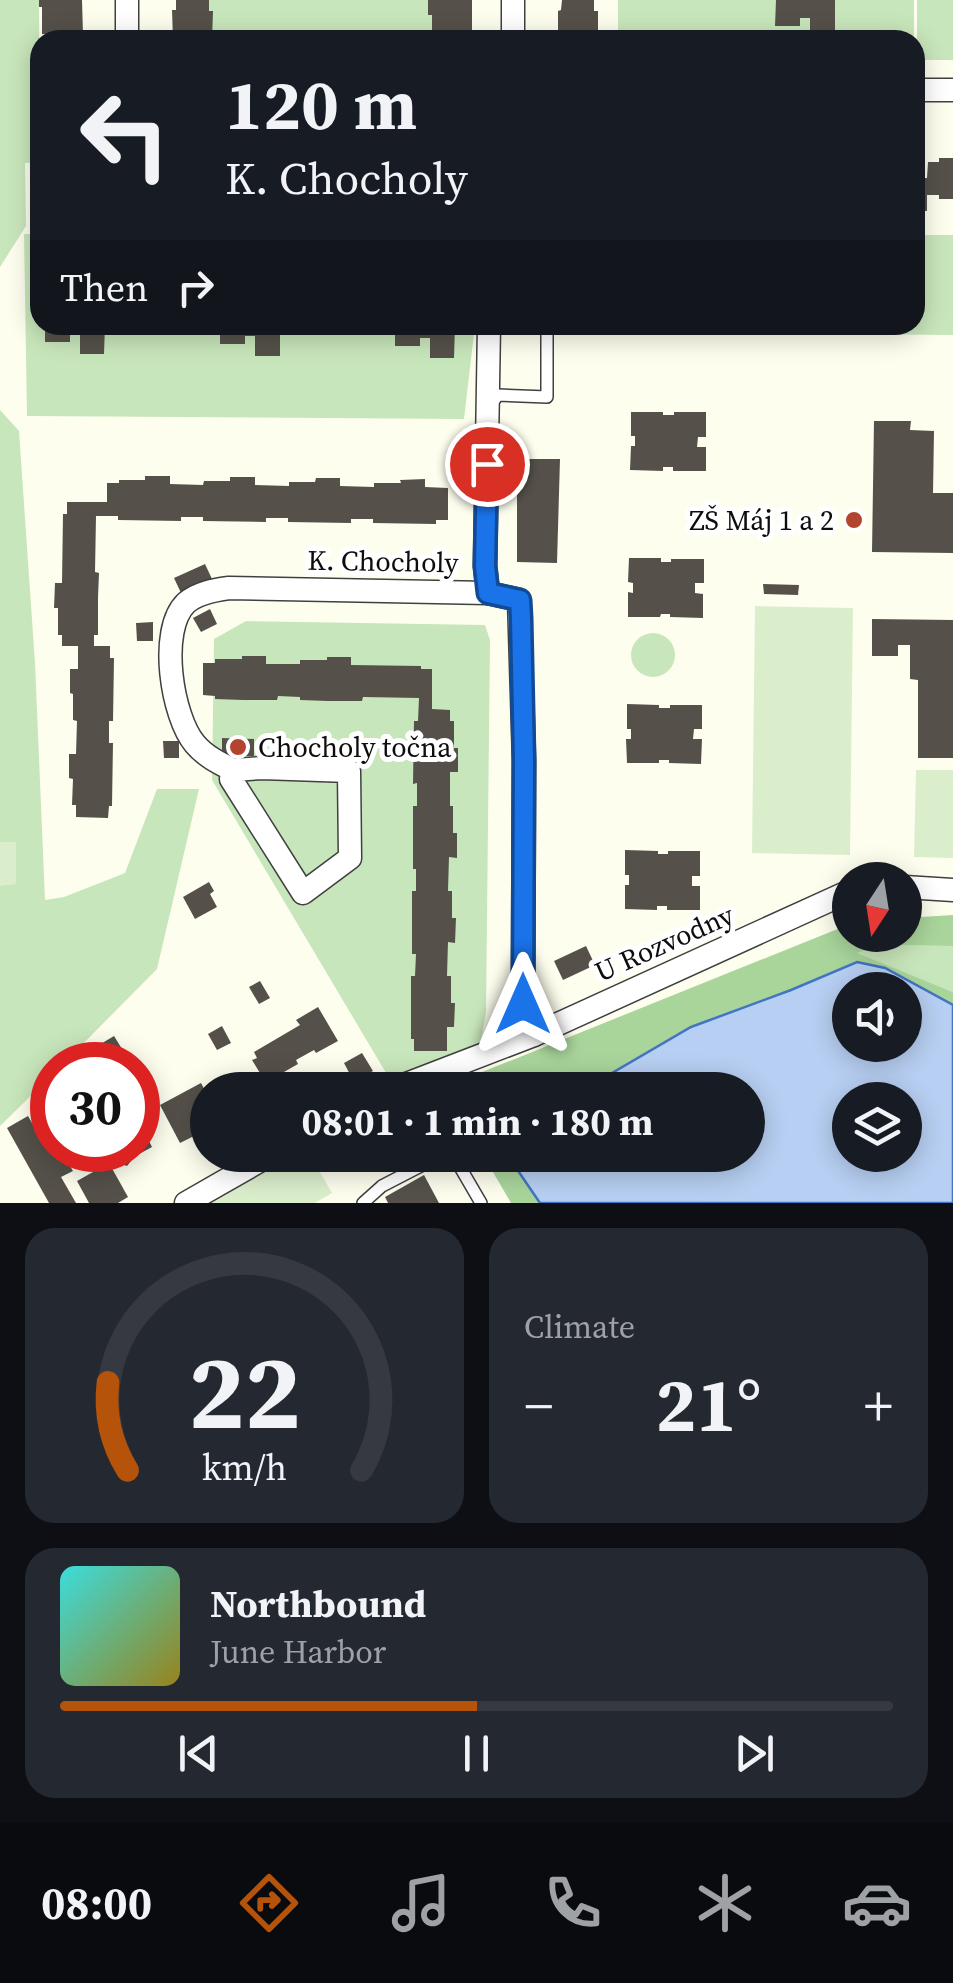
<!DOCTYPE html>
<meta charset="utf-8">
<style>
body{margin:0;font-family:"Source Serif 4",serif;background:#242831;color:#f1f3f6;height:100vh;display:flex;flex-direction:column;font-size:38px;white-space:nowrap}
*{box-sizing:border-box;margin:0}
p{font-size:32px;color:#9ea1a6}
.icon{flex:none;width:55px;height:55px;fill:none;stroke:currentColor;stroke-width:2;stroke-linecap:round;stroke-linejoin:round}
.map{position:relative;height:1203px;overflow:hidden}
.panel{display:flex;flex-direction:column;gap:25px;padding:25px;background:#0d0f14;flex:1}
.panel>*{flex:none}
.guide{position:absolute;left:30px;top:30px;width:895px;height:305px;border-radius:30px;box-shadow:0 5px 25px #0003;background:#171b24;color:#f1f3f6;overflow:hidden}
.needle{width:65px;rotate:192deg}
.fabs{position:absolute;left:832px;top:862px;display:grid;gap:20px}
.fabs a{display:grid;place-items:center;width:90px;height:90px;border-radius:50%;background:#171b24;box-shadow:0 5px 25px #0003;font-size:50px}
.speed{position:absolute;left:30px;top:1042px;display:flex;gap:20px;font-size:50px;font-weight:700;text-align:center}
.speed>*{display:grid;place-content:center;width:130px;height:130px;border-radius:50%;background:#171b24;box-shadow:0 5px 25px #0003;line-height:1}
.speed .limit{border:15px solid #d22;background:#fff;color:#111}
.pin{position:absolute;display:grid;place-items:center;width:85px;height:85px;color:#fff;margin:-42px;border:5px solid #fff;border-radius:50%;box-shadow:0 2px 10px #0007}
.me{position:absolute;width:110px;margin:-55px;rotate:0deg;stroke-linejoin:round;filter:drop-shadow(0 0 8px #0008)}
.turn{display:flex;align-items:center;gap:35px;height:210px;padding:0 30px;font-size:45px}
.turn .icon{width:130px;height:130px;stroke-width:2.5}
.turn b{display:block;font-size:70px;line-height:85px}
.then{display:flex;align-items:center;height:95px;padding:0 30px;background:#0003;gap:20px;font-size:38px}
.big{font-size:75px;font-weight:700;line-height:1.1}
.panel .tile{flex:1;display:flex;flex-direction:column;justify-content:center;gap:15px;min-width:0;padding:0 35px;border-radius:30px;background:#242831}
.panel .dial{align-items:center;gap:0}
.dial svg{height:260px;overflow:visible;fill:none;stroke:#363941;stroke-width:7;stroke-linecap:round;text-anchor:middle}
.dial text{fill:#f1f3f6;stroke:none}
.song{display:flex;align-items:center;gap:30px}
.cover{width:120px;height:120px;border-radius:15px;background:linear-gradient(135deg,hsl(180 70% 55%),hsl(50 70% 35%))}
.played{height:10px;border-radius:5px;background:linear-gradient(90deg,#b45309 50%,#363941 50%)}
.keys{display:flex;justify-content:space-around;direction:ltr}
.heat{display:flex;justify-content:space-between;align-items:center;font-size:55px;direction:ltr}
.panel .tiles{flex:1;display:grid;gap:25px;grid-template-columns:1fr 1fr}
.tile:last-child{grid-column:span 2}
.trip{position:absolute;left:190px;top:1072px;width:575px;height:100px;border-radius:50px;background:#171b24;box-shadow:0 5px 25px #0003;font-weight:700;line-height:100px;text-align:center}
.menu{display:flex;height:160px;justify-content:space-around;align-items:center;background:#090b0e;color:#9ea1a6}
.menu .icon{width:70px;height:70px}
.menu .active{color:#b45309}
.menu b{font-size:45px;color:#f1f3f6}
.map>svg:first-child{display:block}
.green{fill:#c8e6bb}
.forest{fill:#a9d59b}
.pitch{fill:#dbeecc}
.water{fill:#b7cff2;stroke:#4375c3;stroke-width:2.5;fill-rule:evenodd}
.building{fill:#55514a}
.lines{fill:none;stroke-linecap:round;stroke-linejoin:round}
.service-casing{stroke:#404040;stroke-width:14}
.minor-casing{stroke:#404040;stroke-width:25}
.service{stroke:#fff;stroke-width:11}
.minor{stroke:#fff;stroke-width:22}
.route-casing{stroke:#114b97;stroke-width:25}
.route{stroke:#1a73e8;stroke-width:18}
.poi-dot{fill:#b3452f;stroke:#fff;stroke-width:4}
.labels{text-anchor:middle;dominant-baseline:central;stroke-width:10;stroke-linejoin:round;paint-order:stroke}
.poi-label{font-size:28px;fill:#0d0d0d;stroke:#fff;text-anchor:end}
.street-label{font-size:28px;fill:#0d0d0d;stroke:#fff}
</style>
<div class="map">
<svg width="953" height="1203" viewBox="0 0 953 1203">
<rect width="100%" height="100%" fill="#fefeef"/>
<g class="green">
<path d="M0,0H39L40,162L25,163L26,226L0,267Z"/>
<path d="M209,0H428V15H432V40H208Z"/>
<rect x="618" y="0" width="296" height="40"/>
<rect x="917" y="0" width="36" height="60"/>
<path d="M24,234H40V325H475L464,419L27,416Z"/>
<path d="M915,235H953V335L583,332V325H915Z"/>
<path d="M0,410L19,431L35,663L45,900L64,897L125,873L157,789H199L157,969L62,1065H52V1075L0,1126Z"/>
<path d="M246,621L485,625L490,640L486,1012L480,1045L392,1083L212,780L214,639Z"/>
<circle cx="653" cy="655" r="22"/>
<path d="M878,945L953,946V992L856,953Z"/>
</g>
<g class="forest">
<path d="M953,915V946L878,945L857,953L953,992V1005L885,968L857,962L791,990L691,1027L583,1090H446L445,1087L850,924V935H905V918Z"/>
<path d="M483,1155H513V1162L540,1203H511Z"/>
</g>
<g class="pitch">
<path d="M755,606L853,608L850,855L752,853Z"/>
<path d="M916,770H953V858L914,857Z"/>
<path d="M0,842H16V884L0,886Z"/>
<path d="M292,1155H310L332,1193L315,1203H207Z"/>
</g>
<path class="water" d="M857,962L885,968L953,1005V1203H540L512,1162L513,1155H748V1090H583L691,1027L791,990ZM850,990H905V1045H850ZM850,1100H905V1155H850Z"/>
<g class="building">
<path d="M39,0H82L83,34L79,35V40H46V34H42V7H39Z"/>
<path d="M176,0H209V11H213L212,40H173L172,10H176Z"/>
<path d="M428,0H472V40H432V15H428Z"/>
<path d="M562,0H594V11H598V40H558V11L561,10Z"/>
<path d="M776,0H835V38L810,37V18H800V26H775Z"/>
<path d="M939,158H953V199H939V195H927V211L915,210V178H927L928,162H939Z"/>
<path d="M45,325H105L104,354H80V334H70V342H45Z"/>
<path d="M220,325H280V356H255V336H245V344H220Z"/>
<path d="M395,325H455L454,358H430V338H420V346H395Z"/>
<path d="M631,412H663V415H674V412H706V437H698L697,447H706V471H673V467H663V471L630,470L631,446H635V436H631Z"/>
<path d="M874,421H911L910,430L934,431L933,493H953V553L872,552Z"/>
<path d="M517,459H560L557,563L517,562Z"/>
<path d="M145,476H170V484L203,485L204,481H230V477H255V485L289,486V482H315L316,478H340V486L374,487V483H401L400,480L425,479V487L448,488V520H436V524L373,523V519H351V523L288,522V518H266V522L203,521V517H181V521L118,520V516H96L95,572L99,573L98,597V635H94V646H110V658H114L113,721H109V743H113L112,806H109L108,818L76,817V805H72L73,779L69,778V754H76L77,721L73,720V694L70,693V669H78V646H62V635H58V608H54L55,583H62L63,514H67V502H107V483H119V480H145Z"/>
<path d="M629,558H661V562H671V559H704V583H695V593L703,594V618L670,617V614H661L660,617H628V592L633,593V583L628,582Z"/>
<path d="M205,564L212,579L181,593L174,578Z"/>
<path d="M763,584L799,585L798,595L764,594Z"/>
<path d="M210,609L217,624L201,632L193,618Z"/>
<path d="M872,619L953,620V758H918V680L910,679V645H898V656H872Z"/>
<path d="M153,622V641H137L136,623Z"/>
<path d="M242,656H266V664H300V660H327V657H351V665L421,666V669H432V709L450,710V721H454V748H458V772H450V806H453V833H457V858L449,857L448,891H452V918H456L455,943L448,942L447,976H451V1003H455L454,1027H447V1051H414V1039H411V976H415L416,954H412V891H416V869H413V806H417V783L413,784L414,721H418L419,698L363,697L362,701H328L300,700V697L278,696L277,700H243L215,699V696L203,695V663H215V659H242Z"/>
<path d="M627,704L659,705V708H670V705H702V729H694L693,739H702L701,764L669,763V760H659V763H627L626,739H631V729H627Z"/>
<path d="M222,738L254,739V756H222Z"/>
<path d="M163,741H179V758H164Z"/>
<path d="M625,850L658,851V854H668V851H700V876H692V886H700V910H667V906H657V910L625,909V885H629V875H625Z"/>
<path d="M209,882L214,891L210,894L217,907L195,919L183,897Z"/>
<path d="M586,946L595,965L563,980L554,961Z"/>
<path d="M260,981L270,998L259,1004L249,987Z"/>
<path d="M318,1007L338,1041L316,1053L314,1050L296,1060L298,1064L270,1080L267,1075L263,1078L252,1060L257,1058L254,1052L300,1025L296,1020Z"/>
<path d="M222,1026L231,1043L217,1050L208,1034Z"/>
<path d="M114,1036L132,1065H104L94,1048Z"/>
<path d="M362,1053L373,1071L354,1082L344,1063Z"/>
<path d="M201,1083L208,1096V1129L180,1143L160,1105Z"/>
<path d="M28,1116L44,1144L52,1139V1150H61L65,1156L75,1151L80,1160L70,1166L73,1171L61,1177L76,1203H49L7,1128Z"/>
<path d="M138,1120L152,1147L130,1159L131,1161L127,1166L124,1165L117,1150H138Z"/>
<path d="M109,1163L128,1197L118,1203H89L77,1181Z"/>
<path d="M424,1175L439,1203H388L385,1197Z"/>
</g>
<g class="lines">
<g class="service-casing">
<g id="service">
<path d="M492,403L498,395L547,397V325"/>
<path d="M363,1203L382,1186L440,1156L451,1158L460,1167L481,1203"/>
</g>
</g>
<g class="minor-casing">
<g id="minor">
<path d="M513,0V40"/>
<path d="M127,40V0"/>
<path d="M915,90H953"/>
<path d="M488,593L485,566L489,325"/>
<path d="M262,768L349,771L350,858L303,893L231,779L233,770Z"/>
<path d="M233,770C219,763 205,756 195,744C172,717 158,630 186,603C197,593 214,590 229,588L488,593L519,600L524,761L523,1005L534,1035"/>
<path d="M905,887L953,890"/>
<path d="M391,1090L534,1035L850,891"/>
<path d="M186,1203L270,1155"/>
</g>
</g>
<use href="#service" class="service"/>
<use href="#minor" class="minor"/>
</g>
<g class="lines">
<g class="route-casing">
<path id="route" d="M487,464L485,566L488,593L520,600L521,618L524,760L523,1004"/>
</g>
<use href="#route" class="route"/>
</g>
<g class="poi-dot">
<circle cx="854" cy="520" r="10"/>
<circle cx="238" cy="747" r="10"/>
</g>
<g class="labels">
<g class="poi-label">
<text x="834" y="520">ZŠ Máj 1 a 2</text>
<text x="258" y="747" text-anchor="start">Chocholy točna</text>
</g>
<g class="street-label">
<text transform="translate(383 561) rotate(1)">K. Chocholy</text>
<text transform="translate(664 943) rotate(-24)">U Rozvodny</text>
</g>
</g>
</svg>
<div class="fabs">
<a><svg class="needle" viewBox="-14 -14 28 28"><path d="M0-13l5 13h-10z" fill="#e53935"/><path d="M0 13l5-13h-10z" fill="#9ea1a6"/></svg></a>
<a><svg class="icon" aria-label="sound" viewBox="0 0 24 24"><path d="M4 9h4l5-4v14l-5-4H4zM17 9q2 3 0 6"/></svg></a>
<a><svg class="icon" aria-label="layers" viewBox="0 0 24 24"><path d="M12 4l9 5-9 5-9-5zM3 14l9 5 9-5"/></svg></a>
</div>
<div class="speed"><div class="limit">30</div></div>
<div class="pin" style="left:487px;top:464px;background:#d93025"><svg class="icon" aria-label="arrive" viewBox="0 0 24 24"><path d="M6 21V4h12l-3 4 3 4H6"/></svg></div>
<svg class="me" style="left:523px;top:1004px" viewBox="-20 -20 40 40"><path d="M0-17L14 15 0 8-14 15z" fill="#1a73e8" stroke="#fff" stroke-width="4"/></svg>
<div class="trip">08:01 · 1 min · 180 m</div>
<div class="guide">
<div class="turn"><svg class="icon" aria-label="left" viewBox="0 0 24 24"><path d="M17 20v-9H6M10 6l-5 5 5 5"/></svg><div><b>120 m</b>K. Chocholy</div></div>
<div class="then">Then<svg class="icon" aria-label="right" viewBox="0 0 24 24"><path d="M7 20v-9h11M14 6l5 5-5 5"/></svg></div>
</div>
</div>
<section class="panel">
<div class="tiles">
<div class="tile dial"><svg viewBox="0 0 100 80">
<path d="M14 69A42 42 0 1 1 86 69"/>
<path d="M14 69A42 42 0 0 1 8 42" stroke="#b45309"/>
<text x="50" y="56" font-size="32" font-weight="700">22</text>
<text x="50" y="72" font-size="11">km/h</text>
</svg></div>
<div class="tile"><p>Climate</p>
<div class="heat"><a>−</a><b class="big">21°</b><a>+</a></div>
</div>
<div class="tile">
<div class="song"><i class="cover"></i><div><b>Northbound</b><p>June Harbor</p></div></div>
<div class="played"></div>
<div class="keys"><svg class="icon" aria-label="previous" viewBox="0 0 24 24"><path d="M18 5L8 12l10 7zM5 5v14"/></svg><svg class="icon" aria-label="pause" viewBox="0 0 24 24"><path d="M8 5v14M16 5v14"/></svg><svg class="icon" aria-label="next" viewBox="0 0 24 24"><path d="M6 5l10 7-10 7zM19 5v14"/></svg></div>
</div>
</div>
</section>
<nav class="menu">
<b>08:00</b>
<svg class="icon active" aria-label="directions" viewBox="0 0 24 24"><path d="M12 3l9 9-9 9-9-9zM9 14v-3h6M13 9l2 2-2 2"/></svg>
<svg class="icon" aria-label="music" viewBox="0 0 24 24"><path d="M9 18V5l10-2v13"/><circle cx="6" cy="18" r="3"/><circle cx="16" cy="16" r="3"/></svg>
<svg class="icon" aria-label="phone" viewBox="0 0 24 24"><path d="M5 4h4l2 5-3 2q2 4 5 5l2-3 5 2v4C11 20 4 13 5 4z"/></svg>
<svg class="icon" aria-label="climate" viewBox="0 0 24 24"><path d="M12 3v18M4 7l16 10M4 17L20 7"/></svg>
<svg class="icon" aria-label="car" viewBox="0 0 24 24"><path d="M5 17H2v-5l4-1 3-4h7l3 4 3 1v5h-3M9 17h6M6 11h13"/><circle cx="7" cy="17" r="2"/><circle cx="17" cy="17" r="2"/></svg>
</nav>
